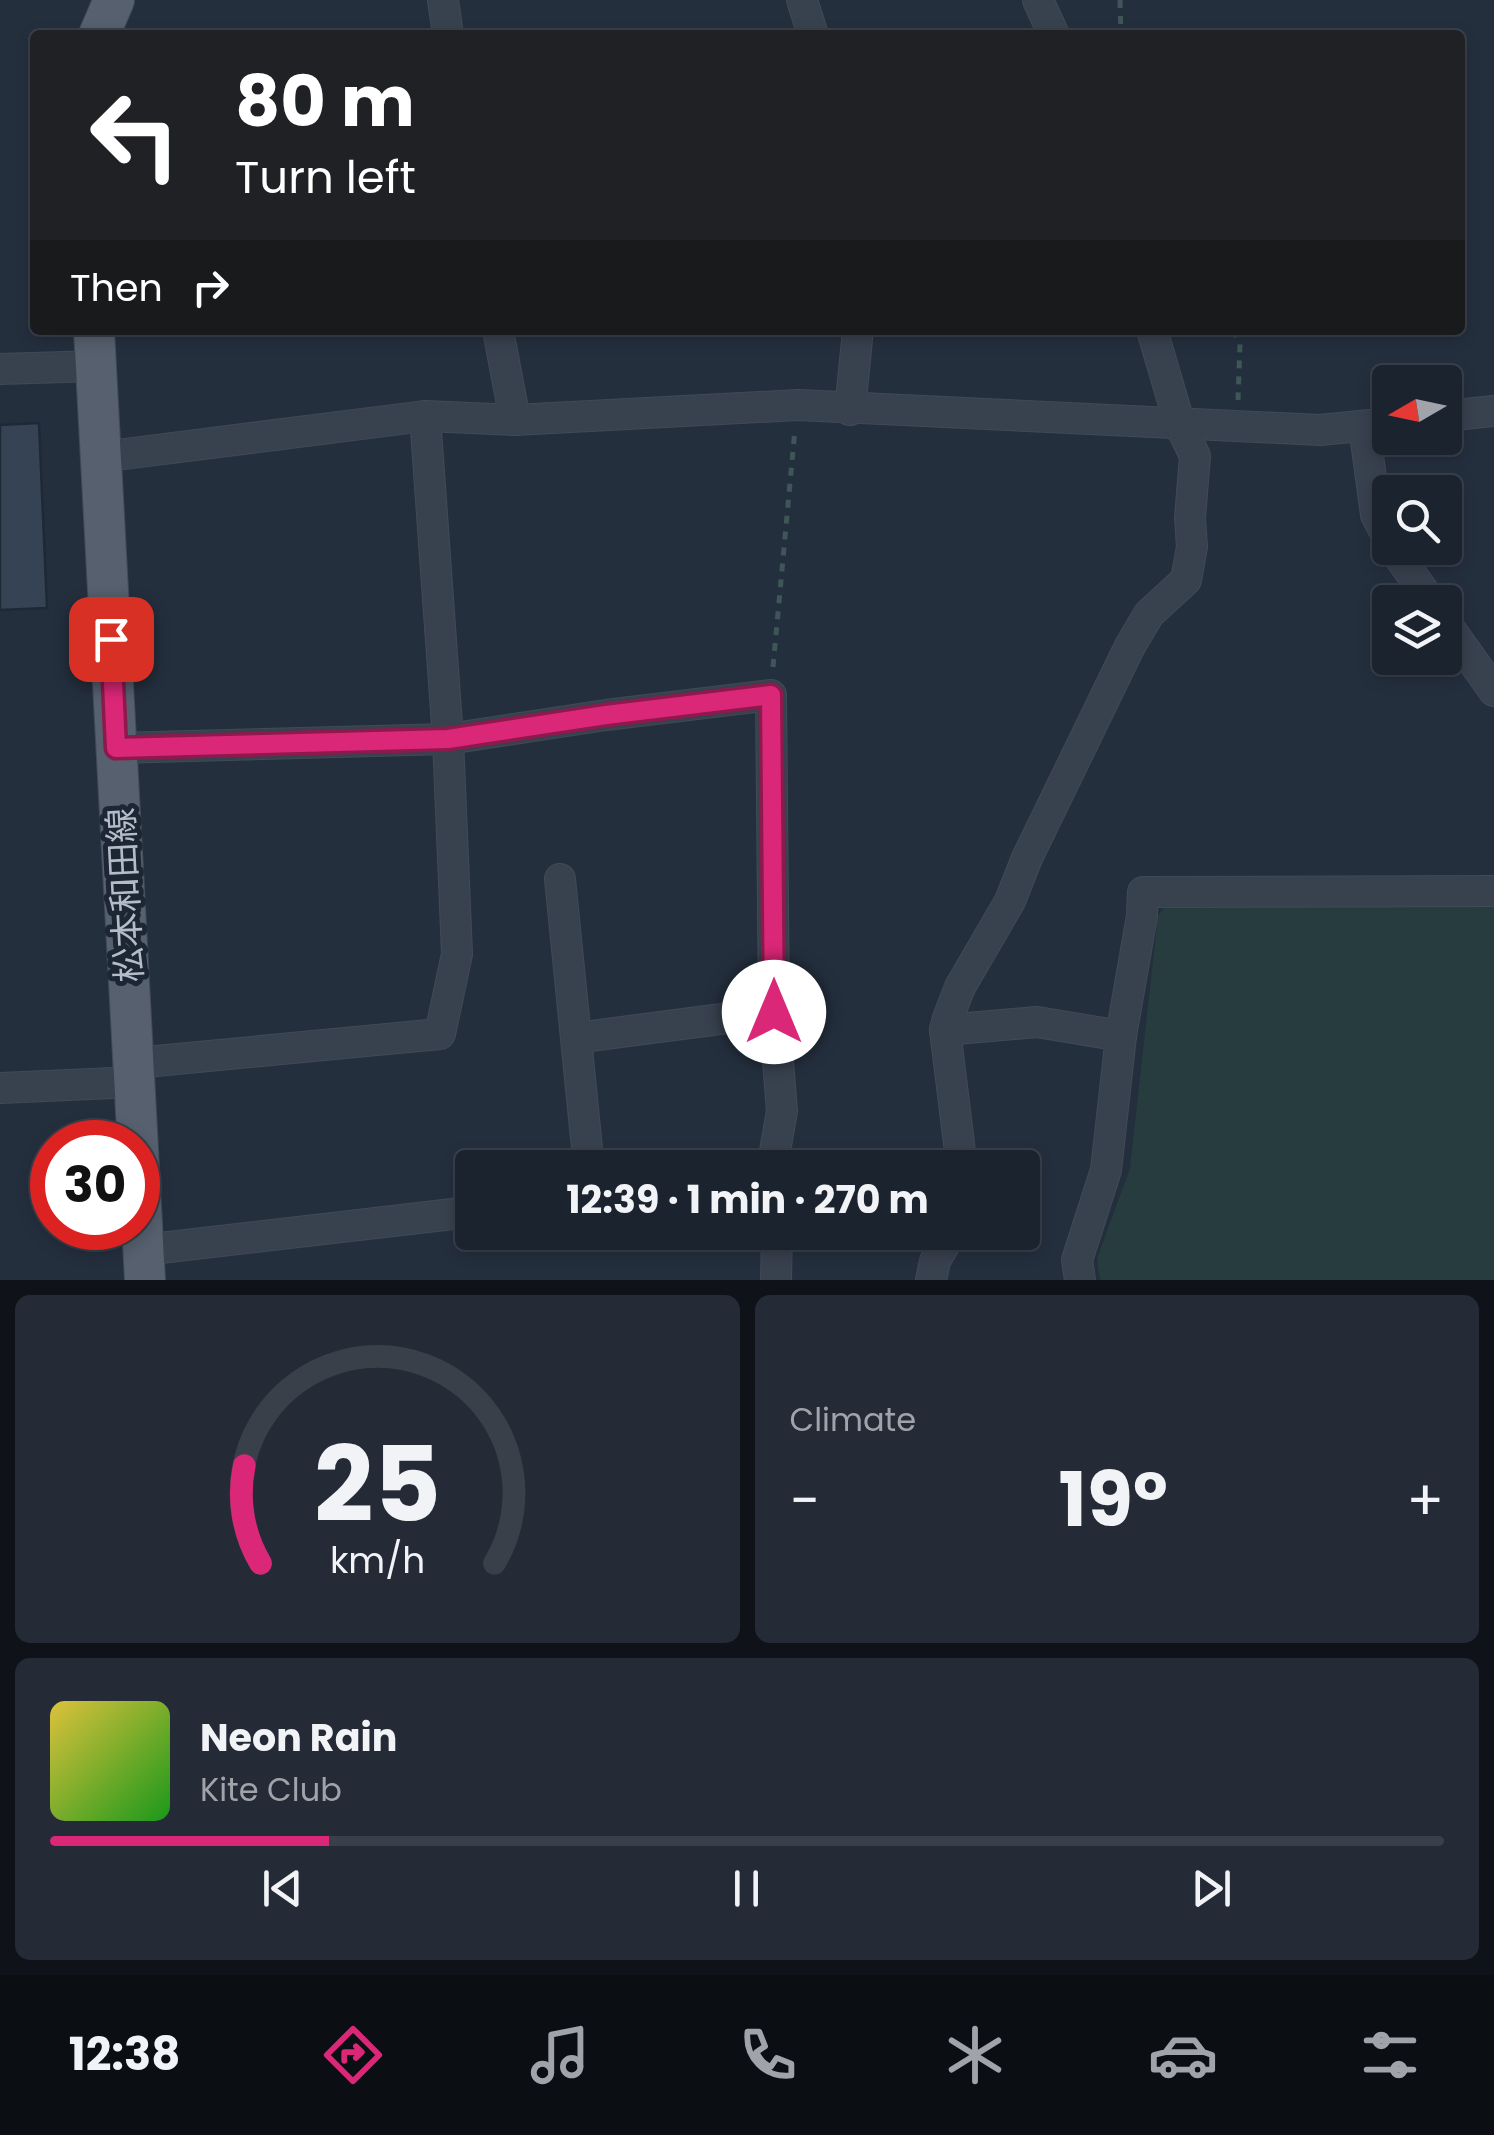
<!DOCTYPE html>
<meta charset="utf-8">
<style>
body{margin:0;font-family:Poppins,"Noto Sans JP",sans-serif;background:#242b36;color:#f1f3f6;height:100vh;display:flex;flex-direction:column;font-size:38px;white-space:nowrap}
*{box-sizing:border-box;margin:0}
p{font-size:32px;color:#a0a4aa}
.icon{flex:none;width:55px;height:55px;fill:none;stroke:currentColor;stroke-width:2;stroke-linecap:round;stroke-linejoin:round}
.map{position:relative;height:1280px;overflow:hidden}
.panel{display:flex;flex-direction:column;gap:15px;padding:15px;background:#0f1319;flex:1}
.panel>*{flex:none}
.banner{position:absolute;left:30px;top:30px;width:1435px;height:305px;border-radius:10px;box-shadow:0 5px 15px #0003,0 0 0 2px #39404a;background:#202124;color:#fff;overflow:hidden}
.needle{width:65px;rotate:261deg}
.fabs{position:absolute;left:1372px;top:365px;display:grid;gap:20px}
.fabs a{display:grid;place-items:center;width:90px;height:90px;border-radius:10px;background:#1b232e;box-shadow:0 5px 15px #0003,0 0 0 2px #39404a;font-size:50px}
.speed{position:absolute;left:30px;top:1120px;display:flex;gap:20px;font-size:50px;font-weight:700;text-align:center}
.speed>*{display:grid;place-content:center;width:130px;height:130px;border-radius:50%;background:#1b232e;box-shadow:0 5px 15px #0003,0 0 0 2px #39404a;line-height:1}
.speed .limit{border:15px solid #d22;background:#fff;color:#111}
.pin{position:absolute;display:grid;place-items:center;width:85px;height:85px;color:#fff;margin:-42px;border-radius:20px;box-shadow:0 5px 15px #0006}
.me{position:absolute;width:110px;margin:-55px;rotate:0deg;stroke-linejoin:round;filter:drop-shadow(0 0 8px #0008)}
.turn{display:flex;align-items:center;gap:35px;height:210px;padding:0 40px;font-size:45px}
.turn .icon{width:130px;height:130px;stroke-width:2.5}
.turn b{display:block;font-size:70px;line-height:85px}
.then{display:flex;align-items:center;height:95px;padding:0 40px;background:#0003;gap:20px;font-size:38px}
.big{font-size:75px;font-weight:700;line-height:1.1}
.panel .widget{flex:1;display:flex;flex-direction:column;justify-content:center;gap:15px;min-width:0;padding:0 35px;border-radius:15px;background:#242b36}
.panel .dial{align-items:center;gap:0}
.dial svg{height:260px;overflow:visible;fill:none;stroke:#39404a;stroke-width:7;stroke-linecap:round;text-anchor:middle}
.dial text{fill:#f1f3f6;stroke:none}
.song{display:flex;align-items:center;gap:30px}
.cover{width:120px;height:120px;border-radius:15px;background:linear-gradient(135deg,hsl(50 70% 55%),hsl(120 70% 35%))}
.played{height:10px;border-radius:5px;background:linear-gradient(90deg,#db2777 20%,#39404a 20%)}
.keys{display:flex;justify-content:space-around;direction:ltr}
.heat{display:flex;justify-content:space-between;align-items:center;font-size:55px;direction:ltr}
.panel .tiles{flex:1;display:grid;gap:15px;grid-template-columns:1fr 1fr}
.widget:last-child{grid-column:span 2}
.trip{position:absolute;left:455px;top:1150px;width:585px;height:100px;border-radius:10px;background:#1b232e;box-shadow:0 5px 15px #0003,0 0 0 2px #39404a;font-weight:700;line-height:100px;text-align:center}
.menu{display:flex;height:160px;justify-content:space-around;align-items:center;background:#0b0e12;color:#a0a4aa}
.menu .icon{width:70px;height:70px}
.menu .active{color:#db2777}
.menu b{font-size:45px;color:#f1f3f6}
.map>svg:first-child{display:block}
.green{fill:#263c3f}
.building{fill:#364354;stroke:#1f2835;stroke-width:2.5}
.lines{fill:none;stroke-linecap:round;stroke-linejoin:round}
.minor-casing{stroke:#414a57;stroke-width:32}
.major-casing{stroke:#414a57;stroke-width:42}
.path{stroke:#3f5557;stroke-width:5;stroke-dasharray:8 8;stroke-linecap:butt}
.minor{stroke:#38414e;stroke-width:30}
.major{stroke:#56606e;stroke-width:40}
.route-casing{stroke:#8e194d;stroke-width:25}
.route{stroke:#db2777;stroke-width:18}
.labels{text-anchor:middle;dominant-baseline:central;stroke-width:10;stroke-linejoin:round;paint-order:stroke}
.street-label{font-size:35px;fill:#b4bcc9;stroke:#1d2633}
</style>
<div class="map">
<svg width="1494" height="1280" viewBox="0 0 1494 1280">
<rect width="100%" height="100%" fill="#242f3e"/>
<path class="green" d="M1494,901V1280H1100L1097,1259L1130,1168L1158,916L1164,908Z"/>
<path class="building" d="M39,423L47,608L0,610V425Z"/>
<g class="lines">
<g class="minor-casing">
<g id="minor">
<path d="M443,0L448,35"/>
<path d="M802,0L813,35"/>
<path d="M1038,0L1054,35"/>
<path d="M498,330L515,420"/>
<path d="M0,369L96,366"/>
<path d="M850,410L858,330"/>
<path d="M1445,416L1494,411"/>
<path d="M1364,426L1376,515L1390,542"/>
<path d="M101,457L425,416L515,420L798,405L1320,430L1390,423"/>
<path d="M1393,548L1431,602"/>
<path d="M1445,622L1494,691"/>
<path d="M116,748L448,739L606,715L771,695L774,1012L782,1111L772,1168"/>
<path d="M560,879L589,1168"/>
<path d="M945,1030L1037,1022L1121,1036"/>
<path d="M576,1038L774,1012"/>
<path d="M135,1063L440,1034L457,954L448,739L425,416"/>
<path d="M0,1088L136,1082"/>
<path d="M962,1168L945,1030L948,1018L960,987L1010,901L1027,858L1130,646L1149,614L1186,580L1192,547L1190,518L1195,456L1180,425L1152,330"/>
<path d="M143,1250L453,1214L472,1209"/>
<path d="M776,1280L777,1232"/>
<path d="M931,1280L935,1261L952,1232"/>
<path d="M1080,1280L1077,1260L1106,1170L1121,1036L1142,916L1143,892L1494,891"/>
</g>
</g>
<g class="major-casing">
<g id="major">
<path d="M99,35L114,0"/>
<path d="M94,330L145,1280"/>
</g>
</g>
<g class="path">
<path d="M1120,0L1121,35"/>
<path d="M1233,330L1240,344L1238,400"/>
<path d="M773,667L795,429"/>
</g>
<use href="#minor" class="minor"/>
<use href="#major" class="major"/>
</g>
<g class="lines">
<g class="route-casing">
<path id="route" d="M111,639L116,748L448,739L606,715L771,695L774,1012"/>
</g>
<use href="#route" class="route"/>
</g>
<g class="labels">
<g class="street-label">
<text transform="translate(125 895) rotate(-93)">松本和田線</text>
</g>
</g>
</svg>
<div class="fabs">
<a><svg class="needle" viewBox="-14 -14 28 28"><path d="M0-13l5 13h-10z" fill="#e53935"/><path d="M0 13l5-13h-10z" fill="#a0a4aa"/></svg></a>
<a><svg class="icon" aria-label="search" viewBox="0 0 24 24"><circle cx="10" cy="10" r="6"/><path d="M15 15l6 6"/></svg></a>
<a><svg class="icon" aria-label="layers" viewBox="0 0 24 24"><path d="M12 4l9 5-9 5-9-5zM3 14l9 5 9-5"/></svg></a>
</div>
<div class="speed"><div class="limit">30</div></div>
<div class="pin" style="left:111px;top:639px;background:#d93025"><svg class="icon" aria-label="arrive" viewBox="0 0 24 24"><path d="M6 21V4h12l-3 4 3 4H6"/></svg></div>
<svg class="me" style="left:774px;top:1012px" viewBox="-20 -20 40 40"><circle r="19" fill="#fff"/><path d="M0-13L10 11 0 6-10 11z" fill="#db2777"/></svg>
<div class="trip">12:39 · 1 min · 270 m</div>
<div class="banner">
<div class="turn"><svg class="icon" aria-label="left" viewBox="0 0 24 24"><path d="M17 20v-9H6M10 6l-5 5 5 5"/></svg><div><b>80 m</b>Turn left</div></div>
<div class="then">Then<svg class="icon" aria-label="right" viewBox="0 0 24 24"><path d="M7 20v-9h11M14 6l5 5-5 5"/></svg></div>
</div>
</div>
<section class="panel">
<div class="tiles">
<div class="widget dial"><svg viewBox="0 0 100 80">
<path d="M14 69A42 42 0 1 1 86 69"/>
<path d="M14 69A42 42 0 0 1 9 39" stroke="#db2777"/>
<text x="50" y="56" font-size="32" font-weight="700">25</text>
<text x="50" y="72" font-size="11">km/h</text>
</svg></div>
<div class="widget"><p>Climate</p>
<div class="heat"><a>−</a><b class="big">19°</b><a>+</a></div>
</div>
<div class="widget">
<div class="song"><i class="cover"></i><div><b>Neon Rain</b><p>Kite Club</p></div></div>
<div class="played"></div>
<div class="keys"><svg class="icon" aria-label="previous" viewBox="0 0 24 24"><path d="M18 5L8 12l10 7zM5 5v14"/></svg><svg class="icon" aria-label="pause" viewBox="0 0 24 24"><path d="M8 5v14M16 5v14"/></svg><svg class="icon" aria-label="next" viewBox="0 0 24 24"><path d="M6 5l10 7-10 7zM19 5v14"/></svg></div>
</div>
</div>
</section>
<nav class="menu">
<b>12:38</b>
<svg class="icon active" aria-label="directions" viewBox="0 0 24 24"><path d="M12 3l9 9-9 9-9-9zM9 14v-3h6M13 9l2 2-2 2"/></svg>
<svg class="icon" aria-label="music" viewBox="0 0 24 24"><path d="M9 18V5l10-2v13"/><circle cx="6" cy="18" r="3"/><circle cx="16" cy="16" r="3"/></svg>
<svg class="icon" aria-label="phone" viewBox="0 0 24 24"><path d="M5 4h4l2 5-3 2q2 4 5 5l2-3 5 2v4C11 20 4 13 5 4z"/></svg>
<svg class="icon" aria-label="climate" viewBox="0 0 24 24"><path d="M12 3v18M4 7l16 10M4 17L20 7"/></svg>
<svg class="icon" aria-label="car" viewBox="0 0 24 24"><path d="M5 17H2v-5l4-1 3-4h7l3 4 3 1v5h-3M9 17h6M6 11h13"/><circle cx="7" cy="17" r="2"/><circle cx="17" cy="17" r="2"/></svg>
<svg class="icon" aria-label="filters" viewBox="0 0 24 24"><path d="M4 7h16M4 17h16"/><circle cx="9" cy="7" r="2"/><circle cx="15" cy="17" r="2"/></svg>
</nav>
